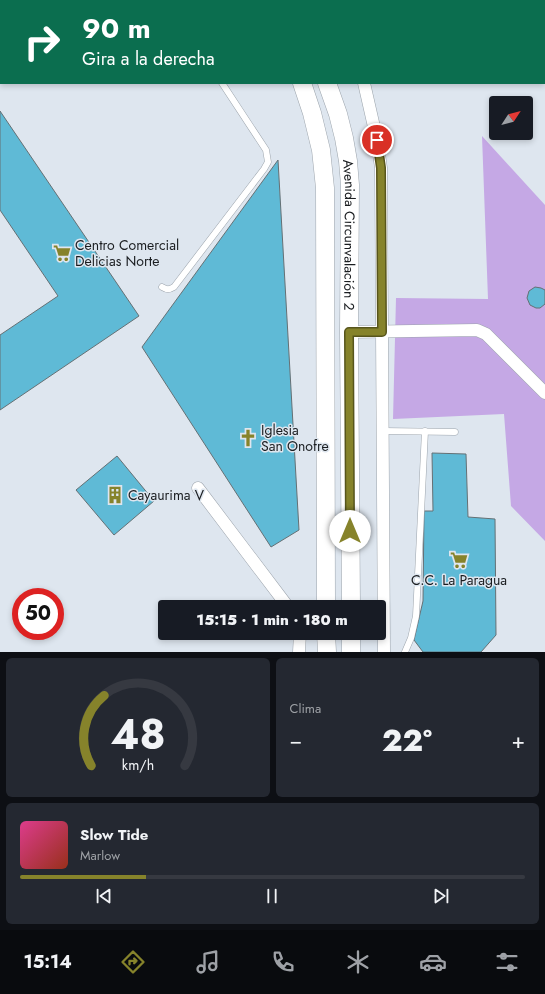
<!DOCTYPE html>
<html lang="es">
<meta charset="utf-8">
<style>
body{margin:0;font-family:Jost,sans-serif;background:#242831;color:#f1f3f6;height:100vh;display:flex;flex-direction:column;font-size:15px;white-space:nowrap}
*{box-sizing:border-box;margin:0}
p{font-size:13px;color:#9ea1a6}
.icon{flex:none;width:22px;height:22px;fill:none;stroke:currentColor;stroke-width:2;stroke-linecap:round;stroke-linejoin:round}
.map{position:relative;height:652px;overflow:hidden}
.panel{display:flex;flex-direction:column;gap:6px;padding:6px;background:#0d0f14;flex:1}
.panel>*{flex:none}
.top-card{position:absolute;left:0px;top:0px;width:545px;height:84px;box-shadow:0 2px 6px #0003;background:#0b6e4f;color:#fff;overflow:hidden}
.needle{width:26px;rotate:54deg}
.tools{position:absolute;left:489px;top:96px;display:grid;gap:8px}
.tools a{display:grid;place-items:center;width:44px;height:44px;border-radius:4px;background:#171b24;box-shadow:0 2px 6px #0003;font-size:20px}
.speed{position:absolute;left:12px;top:588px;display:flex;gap:8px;font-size:20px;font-weight:700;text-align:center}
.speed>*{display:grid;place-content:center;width:52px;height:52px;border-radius:50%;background:#171b24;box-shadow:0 2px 6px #0003;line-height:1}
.speed .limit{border:6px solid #d22;background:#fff;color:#111}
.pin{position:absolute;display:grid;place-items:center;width:34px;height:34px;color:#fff;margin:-17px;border:2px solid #fff;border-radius:50%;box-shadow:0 1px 4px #0007}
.me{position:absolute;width:44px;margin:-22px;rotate:0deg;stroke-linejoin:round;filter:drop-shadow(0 0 3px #0008)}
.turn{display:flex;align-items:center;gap:14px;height:84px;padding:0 16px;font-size:18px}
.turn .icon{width:52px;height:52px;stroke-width:2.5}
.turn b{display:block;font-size:28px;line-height:34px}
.big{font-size:30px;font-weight:800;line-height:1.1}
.panel .card{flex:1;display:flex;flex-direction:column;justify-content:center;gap:6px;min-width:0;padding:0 14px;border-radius:6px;background:#242831}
.panel .dial{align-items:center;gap:0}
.dial svg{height:104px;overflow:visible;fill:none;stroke:#363941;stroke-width:7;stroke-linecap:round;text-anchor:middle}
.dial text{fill:#f1f3f6;stroke:none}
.song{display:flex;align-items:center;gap:12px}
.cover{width:48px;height:48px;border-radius:6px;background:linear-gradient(135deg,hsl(330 70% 55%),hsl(10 70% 35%))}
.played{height:4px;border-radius:2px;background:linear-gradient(90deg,#86832b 25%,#363941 25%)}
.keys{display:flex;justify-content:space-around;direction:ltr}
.heat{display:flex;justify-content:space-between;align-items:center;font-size:22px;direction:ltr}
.panel .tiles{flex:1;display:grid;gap:6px;grid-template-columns:1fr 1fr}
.card:last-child{grid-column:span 2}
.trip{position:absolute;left:158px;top:600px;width:228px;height:40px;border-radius:4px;background:#171b24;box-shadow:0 2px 6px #0003;font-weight:800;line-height:40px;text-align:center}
.menu{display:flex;height:64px;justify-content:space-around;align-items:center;background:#090b0e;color:#9ea1a6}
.menu .icon{width:28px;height:28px}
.menu .current{color:#86832b}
.menu b{font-size:18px;color:#f1f3f6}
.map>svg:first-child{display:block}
.green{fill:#c5a8e5}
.building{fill:#5fbad6;stroke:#657074}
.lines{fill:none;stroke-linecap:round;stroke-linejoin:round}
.service-casing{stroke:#9ca4ac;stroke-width:7}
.minor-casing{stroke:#9ca4ac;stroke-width:13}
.secondary-casing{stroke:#9ca4ac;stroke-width:19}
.primary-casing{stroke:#9ca4ac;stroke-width:21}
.service{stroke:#fff;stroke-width:6}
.minor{stroke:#fff;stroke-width:12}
.secondary{stroke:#fff;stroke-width:18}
.primary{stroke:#fff;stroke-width:20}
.route-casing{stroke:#57551c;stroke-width:10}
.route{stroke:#86832b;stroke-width:7}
.labels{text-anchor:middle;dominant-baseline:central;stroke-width:3;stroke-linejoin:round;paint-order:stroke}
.street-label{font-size:14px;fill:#1a1d20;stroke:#dee6ef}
.poi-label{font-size:14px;fill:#1a1d20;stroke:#dee6ef;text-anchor:start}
</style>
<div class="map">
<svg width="545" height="652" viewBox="0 0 545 652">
<rect width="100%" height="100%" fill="#dee6ef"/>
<path class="green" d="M482,136L545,205V541L511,506L504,414L393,419L396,298L488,299Z"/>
<g class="building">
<path d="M0,111L139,316L0,410V335L58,296L0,210Z"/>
<path d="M278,160L299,530L271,547L142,347Z"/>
<path d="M535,287L541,288L545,290V304L540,308H536L530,305L527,298L529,291Z"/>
<path d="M432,453L466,454L468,517L495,519L496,635L481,652H423L414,640L423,601L424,511H433Z"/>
<path d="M117,456L154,501L114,535L76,490Z"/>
</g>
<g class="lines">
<g class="service-casing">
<g id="service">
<path d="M320,1V0"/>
<path d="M162,287C167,290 169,290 174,287L264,169L268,162L266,150L222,83"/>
<path d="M383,431L455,432"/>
<path d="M405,652L411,638L416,616L425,431"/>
</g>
</g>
<g class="minor-casing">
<g id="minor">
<path d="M511,0L512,1"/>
<path d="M544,37L545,38"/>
<path d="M364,83L377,140L381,168L384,652"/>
<path d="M349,332L477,330L486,334L545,393"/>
<path d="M198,488L288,607"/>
<path d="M299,652L300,633"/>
</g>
</g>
<g class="secondary-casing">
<g id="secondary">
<path d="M265,0V1"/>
<path d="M293,0L294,1"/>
<path d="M302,83L312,113L321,150L325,188L326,607"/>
<path id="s1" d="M327,83L338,114L344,138L348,161L350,185L349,332L351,607"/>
<path d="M326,633L327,652"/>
<path d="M351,633V652"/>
</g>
</g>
<g class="primary-casing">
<g id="primary">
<path d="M35,1L37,0"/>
<path d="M74,1L75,0"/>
<path d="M0,29L1,28"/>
<path d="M0,56L1,55"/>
</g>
</g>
<use href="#service" class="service"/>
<use href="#minor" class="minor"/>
<use href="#secondary" class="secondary"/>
<use href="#primary" class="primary"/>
</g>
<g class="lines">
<g class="route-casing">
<path id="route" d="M350,531L349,332H382L381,168L377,140"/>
</g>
<use href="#route" class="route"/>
</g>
<defs>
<g id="supermarket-bare" transform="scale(1.38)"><path d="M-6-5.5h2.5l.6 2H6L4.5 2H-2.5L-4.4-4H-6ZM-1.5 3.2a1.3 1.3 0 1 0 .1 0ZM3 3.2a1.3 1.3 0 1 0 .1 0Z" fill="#86832b" stroke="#dee6ef" stroke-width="2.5" paint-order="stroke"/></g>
<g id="church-bare" transform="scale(1.38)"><path d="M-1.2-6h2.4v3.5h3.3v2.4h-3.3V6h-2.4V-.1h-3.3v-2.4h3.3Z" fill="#86832b" stroke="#dee6ef" stroke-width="2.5" paint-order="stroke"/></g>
<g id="building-bare" transform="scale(1.38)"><path d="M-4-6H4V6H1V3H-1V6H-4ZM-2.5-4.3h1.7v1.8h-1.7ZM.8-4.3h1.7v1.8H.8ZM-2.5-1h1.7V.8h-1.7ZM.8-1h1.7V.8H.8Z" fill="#86832b" stroke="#dee6ef" stroke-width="2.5" paint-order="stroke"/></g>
</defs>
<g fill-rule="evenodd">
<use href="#supermarket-bare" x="62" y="253"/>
<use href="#church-bare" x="248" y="438"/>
<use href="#building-bare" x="115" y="495"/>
<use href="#supermarket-bare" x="459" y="560"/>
</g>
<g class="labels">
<g class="street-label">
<text stroke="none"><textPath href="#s1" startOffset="155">Avenida Circunvalación 2</textPath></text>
</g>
<g class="poi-label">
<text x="75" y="245">Centro Comercial<tspan x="75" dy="16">Delicias Norte</tspan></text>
<text x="261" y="430">Iglesia<tspan x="261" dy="16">San Onofre</tspan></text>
<text x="128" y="495">Cayaurima V</text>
<text x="459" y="580" text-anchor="middle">C.C. La Paragua</text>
</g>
</g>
</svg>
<div class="tools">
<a><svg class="needle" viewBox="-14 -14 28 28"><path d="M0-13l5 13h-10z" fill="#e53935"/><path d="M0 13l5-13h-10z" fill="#9ea1a6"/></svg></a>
</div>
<div class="speed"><div class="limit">50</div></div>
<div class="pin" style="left:377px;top:140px;background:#d93025"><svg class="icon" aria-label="arrive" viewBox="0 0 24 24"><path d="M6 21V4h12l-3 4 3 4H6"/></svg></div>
<svg class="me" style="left:350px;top:531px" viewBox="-20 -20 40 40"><circle r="19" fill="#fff"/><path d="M0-13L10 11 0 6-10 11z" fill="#86832b"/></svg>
<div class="trip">15:15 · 1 min · 180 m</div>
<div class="top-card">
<div class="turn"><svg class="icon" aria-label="right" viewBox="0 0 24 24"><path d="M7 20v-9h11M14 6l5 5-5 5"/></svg><div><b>90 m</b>Gira a la derecha</div></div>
</div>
</div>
<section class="panel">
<div class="tiles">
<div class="card dial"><svg viewBox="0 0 100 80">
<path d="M14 69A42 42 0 1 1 86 69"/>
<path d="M14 69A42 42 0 0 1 24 15" stroke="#86832b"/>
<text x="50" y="56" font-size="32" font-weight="700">48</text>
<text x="50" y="72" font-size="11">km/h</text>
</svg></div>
<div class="card"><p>Clima</p>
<div class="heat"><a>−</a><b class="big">22°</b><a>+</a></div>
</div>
<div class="card">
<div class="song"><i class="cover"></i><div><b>Slow Tide</b><p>Marlow</p></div></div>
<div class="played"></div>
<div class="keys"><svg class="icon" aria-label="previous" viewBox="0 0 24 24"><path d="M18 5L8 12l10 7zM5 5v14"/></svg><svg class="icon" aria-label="pause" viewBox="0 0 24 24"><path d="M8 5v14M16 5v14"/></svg><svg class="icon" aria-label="next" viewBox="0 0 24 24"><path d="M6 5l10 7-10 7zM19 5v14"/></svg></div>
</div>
</div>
</section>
<nav class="menu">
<b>15:14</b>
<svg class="icon current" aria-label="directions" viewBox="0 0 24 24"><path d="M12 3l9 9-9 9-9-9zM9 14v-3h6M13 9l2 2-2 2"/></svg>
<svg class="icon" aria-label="music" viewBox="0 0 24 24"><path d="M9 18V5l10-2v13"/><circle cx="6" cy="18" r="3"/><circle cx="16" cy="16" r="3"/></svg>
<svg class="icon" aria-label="phone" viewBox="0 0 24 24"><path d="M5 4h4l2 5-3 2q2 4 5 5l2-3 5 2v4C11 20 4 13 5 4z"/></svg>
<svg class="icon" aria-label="climate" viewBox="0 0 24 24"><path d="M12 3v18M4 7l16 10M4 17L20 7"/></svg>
<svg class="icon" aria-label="car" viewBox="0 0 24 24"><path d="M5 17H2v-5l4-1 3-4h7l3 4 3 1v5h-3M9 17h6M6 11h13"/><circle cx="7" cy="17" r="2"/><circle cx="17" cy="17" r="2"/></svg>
<svg class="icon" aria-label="filters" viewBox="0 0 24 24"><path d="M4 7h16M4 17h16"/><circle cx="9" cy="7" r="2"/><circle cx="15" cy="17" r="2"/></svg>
</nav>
